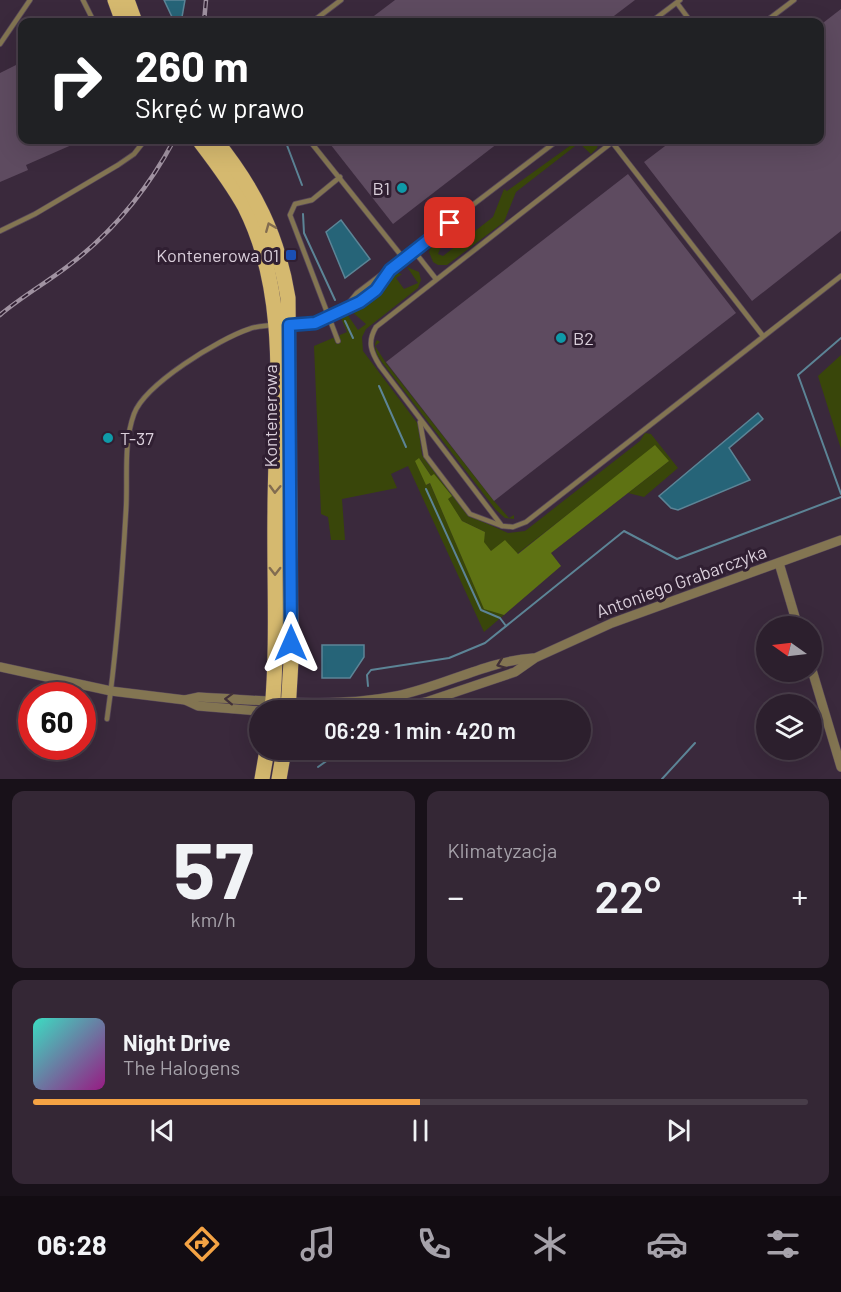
<!DOCTYPE html>
<html lang="pl">
<meta charset="utf-8">
<style>
body{margin:0;font-family:Barlow,sans-serif;background:#342735;color:#f1f3f6;height:100vh;display:flex;flex-direction:column;font-size:22px;white-space:nowrap}
*{box-sizing:border-box;margin:0}
p{font-size:20px;color:#a6a2aa}
.icon{flex:none;width:33px;height:33px;fill:none;stroke:currentColor;stroke-width:2;stroke-linecap:round;stroke-linejoin:round}
.map{position:relative;height:779px;overflow:hidden}
.panel{display:flex;flex-direction:column;gap:12px;padding:12px;background:#181119;flex:1}
.panel>*{flex:none}
.guide{position:absolute;left:18px;top:18px;width:806px;height:126px;border-radius:12px;box-shadow:0 6px 24px #0002,0 0 0 2px #483d49;background:#202124;color:#fff;overflow:hidden}
.needle{width:39px;rotate:284deg}
.buttons{position:absolute;left:756px;top:616px;display:grid;gap:12px}
.buttons a{display:grid;place-items:center;width:66px;height:66px;border-radius:50%;background:#2c1f2d;box-shadow:0 6px 24px #0002,0 0 0 2px #483d49;font-size:30px}
.speed{position:absolute;left:18px;top:682px;display:flex;gap:12px;font-size:30px;font-weight:700;text-align:center}
.speed>*{display:grid;place-content:center;width:78px;height:78px;border-radius:50%;background:#2c1f2d;box-shadow:0 6px 24px #0002,0 0 0 2px #483d49;line-height:1}
.speed .limit{border:9px solid #d22;background:#fff;color:#111}
.pin{position:absolute;display:grid;place-items:center;width:51px;height:51px;color:#fff;margin:-26px;border-radius:12px;box-shadow:0 3px 9px #0006}
.me{position:absolute;width:66px;margin:-33px;rotate:0deg;stroke-linejoin:round;filter:drop-shadow(0 0 4px #0008)}
.turn{display:flex;align-items:center;gap:21px;height:126px;padding:0 18px;font-size:27px}
.turn .icon{width:78px;height:78px;stroke-width:2.5}
.turn b{display:block;font-size:42px;line-height:51px}
.big{font-size:45px;font-weight:600;line-height:1.1}
.panel .card{flex:1;display:flex;flex-direction:column;justify-content:center;gap:9px;min-width:0;padding:0 21px;border-radius:12px;background:#342735}
.panel .dial{align-items:center;gap:0}
.dial b{font-size:78px;line-height:1}
.song{display:flex;align-items:center;gap:18px}
.cover{width:72px;height:72px;border-radius:9px;background:linear-gradient(135deg,hsl(170 70% 55%),hsl(310 70% 35%))}
.played{height:6px;border-radius:3px;background:linear-gradient(90deg,#f4a344 50%,#483d49 50%)}
.keys{display:flex;justify-content:space-around;direction:ltr}
.heat{display:flex;justify-content:space-between;align-items:center;font-size:33px;direction:ltr}
.panel .tiles{flex:1;display:grid;gap:12px;grid-template-columns:1fr 1fr}
.card:last-child{grid-column:span 2}
.trip{position:absolute;left:249px;top:700px;width:342px;height:60px;border-radius:30px;background:#2c1f2d;box-shadow:0 6px 24px #0002,0 0 0 2px #483d49;font-weight:600;line-height:60px;text-align:center}
.tab-bar{display:flex;height:96px;justify-content:space-around;align-items:center;background:#120c12;color:#a6a2aa}
.tab-bar .icon{width:42px;height:42px}
.tab-bar .on{color:#f4a344}
.tab-bar b{font-size:27px;color:#f1f3f6}
.map>svg:first-child{display:block}
.green{fill:#39460a}
.forest{fill:#5e7213}
.water{fill:#266478;stroke:#5c8496;stroke-width:1.5}
.lines{fill:none;stroke-linecap:round;stroke-linejoin:round}
.stream{stroke:#5c8496;stroke-width:2}
.building{fill:#5e4b60}
.service-casing{stroke:#574759;stroke-width:6}
.minor-casing{stroke:#574759;stroke-width:10}
.primary-casing{stroke:#574759;stroke-width:16}
.service{stroke:#837552;stroke-width:4.5}
.minor{stroke:#837552;stroke-width:9}
.primary{stroke:#d5b96f;stroke-width:15}
.rail-casing{stroke:#a092a1;stroke-width:4.5}
.rail{stroke:#301f32;stroke-width:2;stroke-dasharray:7;stroke-linecap:butt}
.oneway{stroke:#826c50}
.oneway2{stroke:#413038}
.route-casing{stroke:#114b97;stroke-width:15}
.route{stroke:#1a73e8;stroke-width:10}
.culture-dot{fill:#0f9aa8;stroke:#301f32;stroke-width:2}
.transit-dot{fill:#1a4fb4;stroke:#301f32;stroke-width:2}
.labels{text-anchor:middle;dominant-baseline:central;stroke-width:6;stroke-linejoin:round;paint-order:stroke}
.poi-label{font-size:18px;fill:#dacfdb;stroke:#301f32;text-anchor:end}
.street-label{font-size:18px;fill:#dacfdb;stroke:#301f32}
</style>
<div class="map">
<svg width="841" height="779" viewBox="0 0 841 779">
<rect width="100%" height="100%" fill="#3a293c"/>
<g class="green">
<path d="M578,140H599L597,148L591,154L579,143L516,192L504,222L447,265H438L433,262L429,252L432,245L447,233L438,254L443,256L493,217L504,189L507,191Z"/>
<path d="M407,267L419,272L421,280L418,288L366,329L362,337L363,351L418,424L422,455L468,515L508,533L525,531L640,441L645,433L651,434L678,468L644,497L628,493L669,461L620,471L621,473L517,554L491,551L483,542L485,532L462,521L447,499L451,496L434,475L431,476L420,459L427,485L430,483L484,608L504,615L484,632L408,466L391,474L397,488L342,499L345,540H331L328,517L321,514L314,346L347,332L341,318L347,314L358,330L366,324L350,310L375,295L396,273L402,274L396,278L404,289L418,283Z"/>
<path d="M377,340L380,342L375,346L386,363L494,501L509,518L514,515V519L505,518L496,510L381,361C377,355 372,347 377,340Z"/>
<path d="M841,355V449L818,376Z"/>
</g>
<path class="forest" d="M655,445L669,461L551,553L561,566L504,615L484,609L430,483L426,485L415,461L419,458L431,476L434,474L452,496L448,499L462,521L485,532L484,542L491,551L505,540L518,554Z"/>
<g class="water">
<path d="M164,0H185L182,17L178,20L173,19Z"/>
<path d="M341,220L370,259L345,278L326,232Z"/>
<path d="M758,413L763,419L729,448L750,480L678,510L671,508L659,496Z"/>
<path d="M322,645H364V657L350,678H322Z"/>
</g>
<g class="lines">
<g class="stream">
<path d="M285,140L302,185"/>
<path d="M303,214L304,233L335,300"/>
<path d="M345,321L353,338"/>
<path d="M841,338L798,375L841,494"/>
<path d="M379,386L406,447"/>
<path d="M426,489L481,610L500,618L506,626"/>
<path d="M368,686L367,675L371,670L449,658L485,643L624,531L677,559L841,497"/>
<path d="M318,767L342,750"/>
<path d="M662,779L695,743"/>
</g>
</g>
<g class="building">
<path d="M395,0H635L606,22H366Z"/>
<path d="M841,9V231L752,301L644,162L673,140H819V26Z"/>
<path d="M22,62V140H83L26,165L28,170L0,182V73Z"/>
<path d="M327,140H502L393,224Z"/>
<path d="M628,174L736,313L494,501L386,362Z"/>
</g>
<g class="lines">
<g class="service-casing">
<g id="service">
<path d="M83,0L94,22"/>
<path d="M677,3L691,22"/>
<path d="M312,22L341,0"/>
<path d="M651,22L680,0"/>
<path d="M765,22L794,0"/>
<path d="M0,44L30,0"/>
<path d="M309,140L404,259"/>
<path d="M615,140L376,327C367,342 371,352 380,366L502,526L513,527L526,522L841,276"/>
<path d="M612,142L763,336"/>
<path d="M0,231L35,214L118,165L134,154L145,140"/>
<path d="M414,251L436,279"/>
<path d="M344,309L357,293L558,140"/>
<path d="M292,325C331,322 369,304 390,270"/>
<path d="M338,341L290,215L295,204L312,200L340,177"/>
<path d="M420,422L426,456L470,514L502,526"/>
<path d="M107,719C117,649 122,580 126,510C128,478 123,444 134,414C145,384 219,339 249,329C256,326 265,326 272,325"/>
</g>
</g>
<g class="minor-casing">
<g id="minor">
<path d="M779,563L798,627"/>
<path d="M0,667L111,691L185,700L198,706L260,711"/>
<path d="M812,670L841,767"/>
<path d="M185,700L199,697C263,700 332,709 396,696C442,687 487,661 533,658"/>
<path d="M377,711L426,702L515,672L535,658L612,623L841,540"/>
</g>
</g>
<g class="primary-casing">
<g id="primary">
<path d="M115,0L123,22"/>
<path d="M127,0L135,22"/>
<path d="M199,140C215,161 232,183 245,207C292,300 275,412 275,511C274,578 278,645 272,711"/>
<path d="M215,140C254,188 278,236 288,298L291,661L288,711"/>
<path d="M262,779L267,750"/>
<path d="M279,779L284,750"/>
</g>
</g>
<use href="#service" class="service"/>
<use href="#minor" class="minor"/>
<use href="#primary" class="primary"/>
<g class="rail-casing">
<g id="rail">
<path d="M204,22L206,0"/>
<path d="M0,315C21,297 46,283 68,266C112,233 148,189 174,140"/>
</g>
</g>
<use href="#rail" class="rail"/>
</g>
<defs><path id="oneway-chevron" d="M-2-3.5L2.5 0L-2 3.5" fill="none" stroke-width="1.6" stroke-linecap="round" stroke-linejoin="round" transform="scale(1.5)"/></defs>
<g class="oneway">
<use href="#oneway-chevron" transform="translate(270 227) rotate(-112)"/>
<use href="#oneway-chevron" transform="translate(275 489) rotate(92)"/>
<use href="#oneway-chevron" transform="translate(275 571) rotate(90)"/>
</g>
<g class="oneway2">
<use href="#oneway-chevron" transform="translate(501 664) rotate(159)"/>
<use href="#oneway-chevron" transform="translate(229 699) rotate(-178)"/>
</g>
<g class="lines">
<g class="route-casing">
<path id="route" d="M291,643L289,325L315,323L360,302L376,290L390,270L450,223"/>
</g>
<use href="#route" class="route"/>
</g>
<g class="culture-dot">
<circle cx="402" cy="188" r="6"/>
<circle cx="561" cy="338" r="6"/>
<circle cx="108" cy="438" r="6"/>
</g>
<rect class="transit-dot" x="285" y="249" width="12" height="12" rx="3"/>
<g class="labels">
<g class="poi-label">
<text x="390" y="188">B1</text>
<text x="279" y="255">Kontenerowa 01</text>
<text x="573" y="338" text-anchor="start">B2</text>
<text x="120" y="438" text-anchor="start">T-37</text>
</g>
<g class="street-label">
<text transform="translate(270 416) rotate(-90)">Kontenerowa</text>
<text transform="translate(681 581) rotate(-20)">Antoniego Grabarczyka</text>
</g>
</g>
</svg>
<div class="buttons">
<a><svg class="needle" viewBox="-14 -14 28 28"><path d="M0-13l5 13h-10z" fill="#e53935"/><path d="M0 13l5-13h-10z" fill="#a6a2aa"/></svg></a>
<a><svg class="icon" aria-label="layers" viewBox="0 0 24 24"><path d="M12 4l9 5-9 5-9-5zM3 14l9 5 9-5"/></svg></a>
</div>
<div class="speed"><div class="limit">60</div></div>
<div class="pin" style="left:450px;top:223px;background:#d93025"><svg class="icon" aria-label="arrive" viewBox="0 0 24 24"><path d="M6 21V4h12l-3 4 3 4H6"/></svg></div>
<svg class="me" style="left:291px;top:643px" viewBox="-20 -20 40 40"><path d="M0-17L14 15 0 8-14 15z" fill="#1a73e8" stroke="#fff" stroke-width="4"/></svg>
<div class="trip">06:29 · 1 min · 420 m</div>
<div class="guide">
<div class="turn"><svg class="icon" aria-label="right" viewBox="0 0 24 24"><path d="M7 20v-9h11M14 6l5 5-5 5"/></svg><div><b>260 m</b>Skręć w prawo</div></div>
</div>
</div>
<section class="panel">
<div class="tiles">
<div class="card dial"><b>57</b><p>km/h</p></div>
<div class="card"><p>Klimatyzacja</p>
<div class="heat"><a>−</a><b class="big">22°</b><a>+</a></div>
</div>
<div class="card">
<div class="song"><i class="cover"></i><div><b>Night Drive</b><p>The Halogens</p></div></div>
<div class="played"></div>
<div class="keys"><svg class="icon" aria-label="previous" viewBox="0 0 24 24"><path d="M18 5L8 12l10 7zM5 5v14"/></svg><svg class="icon" aria-label="pause" viewBox="0 0 24 24"><path d="M8 5v14M16 5v14"/></svg><svg class="icon" aria-label="next" viewBox="0 0 24 24"><path d="M6 5l10 7-10 7zM19 5v14"/></svg></div>
</div>
</div>
</section>
<nav class="tab-bar">
<b>06:28</b>
<svg class="icon on" aria-label="directions" viewBox="0 0 24 24"><path d="M12 3l9 9-9 9-9-9zM9 14v-3h6M13 9l2 2-2 2"/></svg>
<svg class="icon" aria-label="music" viewBox="0 0 24 24"><path d="M9 18V5l10-2v13"/><circle cx="6" cy="18" r="3"/><circle cx="16" cy="16" r="3"/></svg>
<svg class="icon" aria-label="phone" viewBox="0 0 24 24"><path d="M5 4h4l2 5-3 2q2 4 5 5l2-3 5 2v4C11 20 4 13 5 4z"/></svg>
<svg class="icon" aria-label="climate" viewBox="0 0 24 24"><path d="M12 3v18M4 7l16 10M4 17L20 7"/></svg>
<svg class="icon" aria-label="car" viewBox="0 0 24 24"><path d="M5 17H2v-5l4-1 3-4h7l3 4 3 1v5h-3M9 17h6M6 11h13"/><circle cx="7" cy="17" r="2"/><circle cx="17" cy="17" r="2"/></svg>
<svg class="icon" aria-label="filters" viewBox="0 0 24 24"><path d="M4 7h16M4 17h16"/><circle cx="9" cy="7" r="2"/><circle cx="15" cy="17" r="2"/></svg>
</nav>
